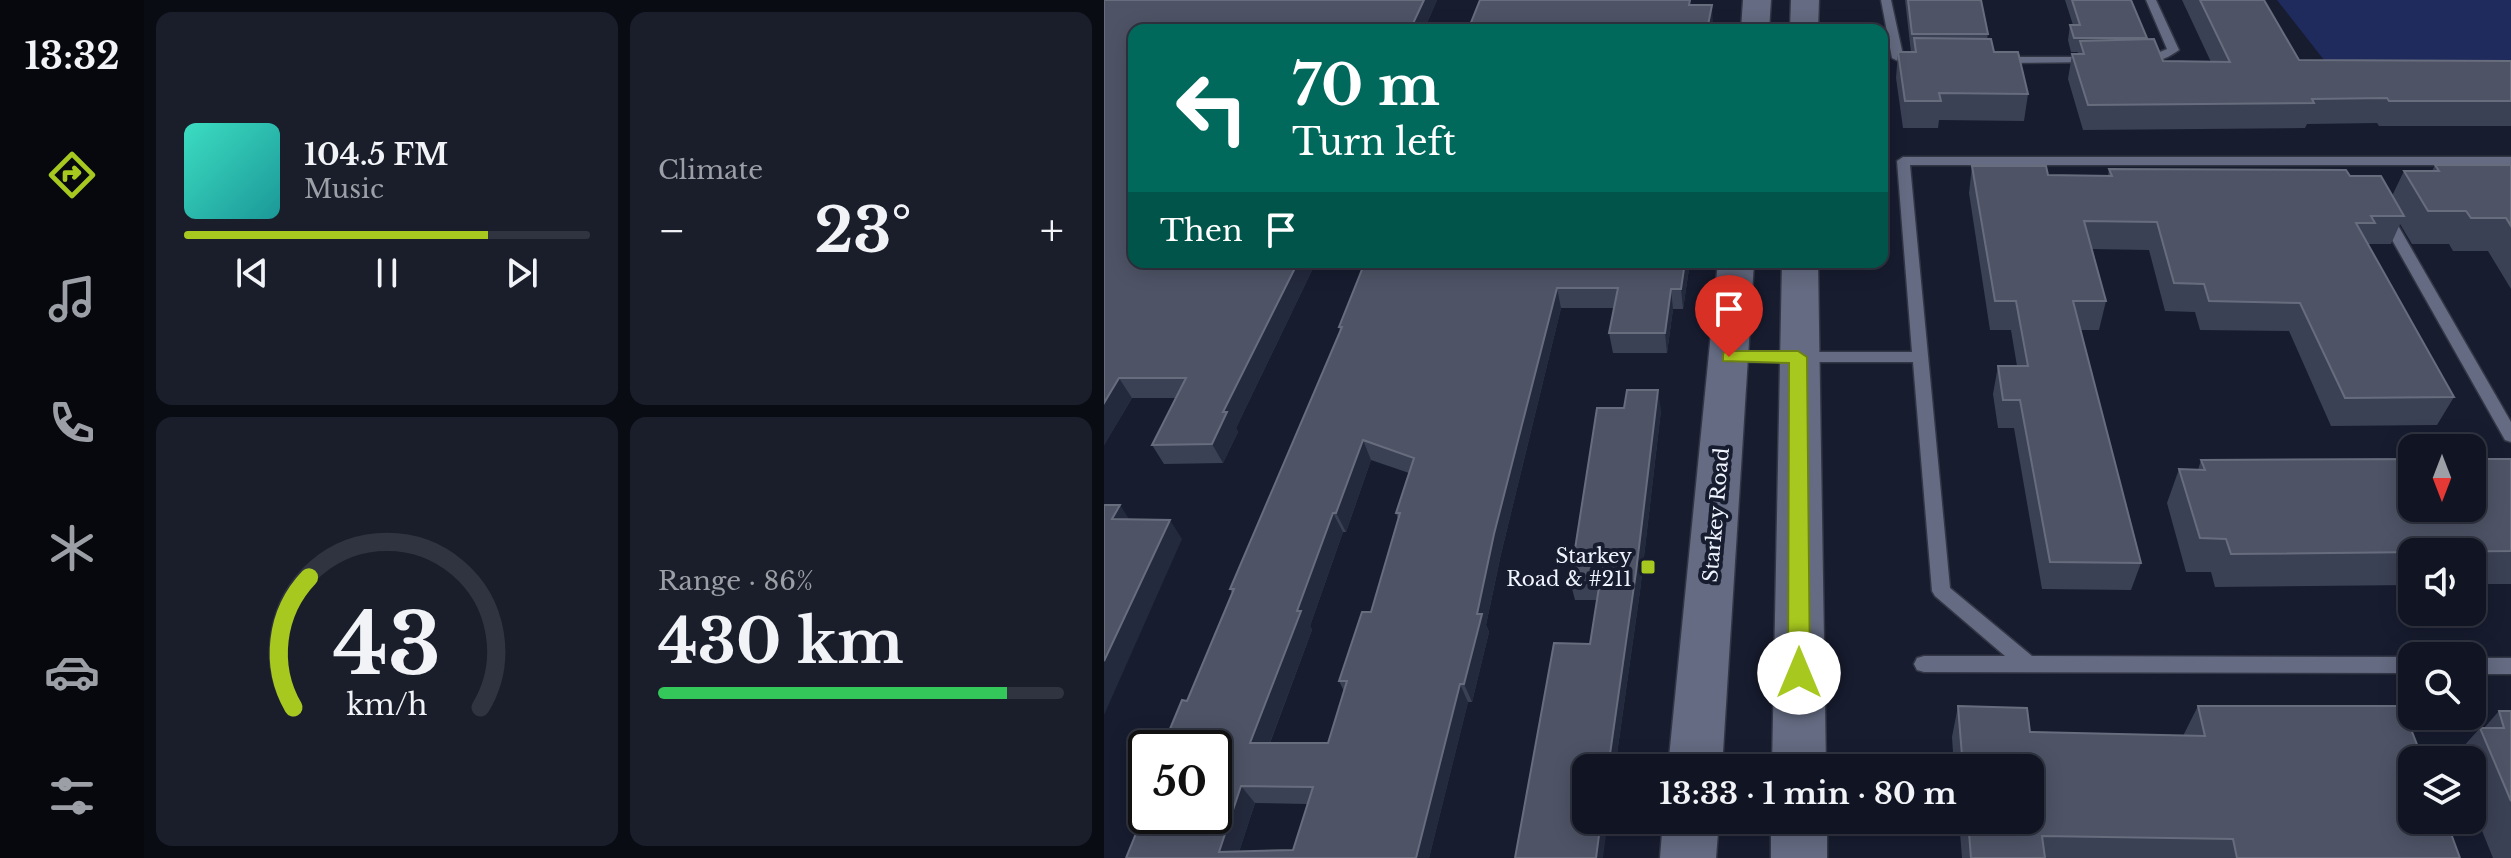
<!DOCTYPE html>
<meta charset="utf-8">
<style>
body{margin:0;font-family:"Libre Baskerville",serif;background:#1a1e2b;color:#f1f3f6;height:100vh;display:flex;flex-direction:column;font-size:30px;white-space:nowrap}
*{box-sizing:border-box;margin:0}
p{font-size:26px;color:#9c9fa6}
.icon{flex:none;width:44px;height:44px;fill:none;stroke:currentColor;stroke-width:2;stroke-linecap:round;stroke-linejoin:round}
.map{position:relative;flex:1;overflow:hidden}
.details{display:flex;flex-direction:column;gap:12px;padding:12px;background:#090c13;width:960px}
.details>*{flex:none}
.banner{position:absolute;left:24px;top:24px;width:760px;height:244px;border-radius:16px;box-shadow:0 4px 20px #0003,0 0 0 2px #303441;background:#00695c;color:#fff;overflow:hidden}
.needle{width:52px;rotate:180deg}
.tools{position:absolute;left:1294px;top:434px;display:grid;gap:16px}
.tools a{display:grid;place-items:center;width:88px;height:88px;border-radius:16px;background:#111523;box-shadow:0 4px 20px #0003,0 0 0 2px #303441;font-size:40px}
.speed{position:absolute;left:24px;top:730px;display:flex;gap:16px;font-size:40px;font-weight:700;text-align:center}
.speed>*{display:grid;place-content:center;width:104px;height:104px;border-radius:50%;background:#111523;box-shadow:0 4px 20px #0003,0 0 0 2px #303441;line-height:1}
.speed .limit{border:4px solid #111;border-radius:12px;background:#fff;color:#111}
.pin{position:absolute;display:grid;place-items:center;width:68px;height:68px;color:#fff;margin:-82px -34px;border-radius:50% 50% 50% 0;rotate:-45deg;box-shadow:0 0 8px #0007}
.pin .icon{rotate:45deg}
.me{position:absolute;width:88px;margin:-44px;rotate:0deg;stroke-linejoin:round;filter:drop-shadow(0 0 6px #0008)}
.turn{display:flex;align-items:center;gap:28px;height:168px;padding:0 32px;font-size:36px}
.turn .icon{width:104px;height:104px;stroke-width:2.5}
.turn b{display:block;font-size:56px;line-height:68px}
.then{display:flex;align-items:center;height:76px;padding:0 32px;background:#0003;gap:16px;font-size:30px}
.big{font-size:60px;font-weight:700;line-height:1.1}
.details .widget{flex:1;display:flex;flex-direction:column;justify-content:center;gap:12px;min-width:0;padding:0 28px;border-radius:16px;background:#1a1e2b}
.details .dial{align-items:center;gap:0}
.dial svg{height:208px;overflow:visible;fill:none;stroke:#303441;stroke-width:7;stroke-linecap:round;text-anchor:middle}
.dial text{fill:#f1f3f6;stroke:none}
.song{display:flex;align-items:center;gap:24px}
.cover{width:96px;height:96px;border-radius:12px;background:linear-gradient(135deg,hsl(170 70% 55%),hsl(180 70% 35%))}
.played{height:8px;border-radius:4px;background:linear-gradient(90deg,#a7c81f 75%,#303441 75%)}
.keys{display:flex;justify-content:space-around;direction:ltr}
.heat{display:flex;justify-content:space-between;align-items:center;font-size:44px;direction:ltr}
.charge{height:12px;border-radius:6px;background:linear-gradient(90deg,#34c759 86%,#303441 0)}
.details .tiles{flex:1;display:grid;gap:12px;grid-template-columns:repeat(2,1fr)}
.trip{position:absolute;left:468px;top:754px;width:472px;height:80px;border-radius:16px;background:#111523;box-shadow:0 4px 20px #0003,0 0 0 2px #303441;font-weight:700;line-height:80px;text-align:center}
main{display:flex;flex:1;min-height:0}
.tabs{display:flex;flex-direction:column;width:144px;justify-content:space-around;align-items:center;background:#07080e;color:#9c9fa6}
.tabs .icon{width:56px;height:56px}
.tabs .active{color:#a7c81f}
.tabs b{font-size:36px;color:#f1f3f6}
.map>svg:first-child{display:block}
.green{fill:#202b5d}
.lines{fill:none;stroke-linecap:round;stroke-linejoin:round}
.service-casing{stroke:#333645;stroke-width:3}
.secondary-casing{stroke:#333645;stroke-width:3}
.service{fill:#646b82;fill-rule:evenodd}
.secondary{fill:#646b82;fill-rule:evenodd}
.wall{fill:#3b4154;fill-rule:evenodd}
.shaded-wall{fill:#242a3d}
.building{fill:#4e5466;stroke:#686d7e;stroke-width:2;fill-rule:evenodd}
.route{fill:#a7c81f;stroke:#6d8214;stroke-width:2}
.poi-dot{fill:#a7c81f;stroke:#171c2f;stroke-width:3}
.labels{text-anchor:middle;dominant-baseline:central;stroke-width:8;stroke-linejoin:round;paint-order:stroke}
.street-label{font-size:20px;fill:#f0f4ff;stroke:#171c2f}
.poi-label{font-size:20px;fill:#f0f4ff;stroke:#171c2f;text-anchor:end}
</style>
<main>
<nav class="tabs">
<b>13:32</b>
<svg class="icon active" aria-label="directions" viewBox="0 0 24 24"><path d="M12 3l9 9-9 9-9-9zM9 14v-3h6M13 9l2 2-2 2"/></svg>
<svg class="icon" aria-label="music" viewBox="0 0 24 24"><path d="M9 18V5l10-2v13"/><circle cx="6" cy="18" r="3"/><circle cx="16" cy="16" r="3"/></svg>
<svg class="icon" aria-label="phone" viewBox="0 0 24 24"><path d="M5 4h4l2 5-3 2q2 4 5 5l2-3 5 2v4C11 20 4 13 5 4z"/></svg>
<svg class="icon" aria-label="climate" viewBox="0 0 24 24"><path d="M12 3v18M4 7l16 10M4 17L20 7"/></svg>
<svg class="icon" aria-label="car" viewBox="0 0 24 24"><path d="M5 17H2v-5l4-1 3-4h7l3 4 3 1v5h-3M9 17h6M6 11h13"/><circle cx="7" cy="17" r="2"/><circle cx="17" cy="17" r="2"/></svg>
<svg class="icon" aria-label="filters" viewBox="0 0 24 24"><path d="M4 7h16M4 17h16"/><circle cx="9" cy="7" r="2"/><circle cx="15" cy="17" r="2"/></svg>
</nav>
<section class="details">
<div class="tiles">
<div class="widget">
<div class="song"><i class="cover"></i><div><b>104.5 FM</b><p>Music</p></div></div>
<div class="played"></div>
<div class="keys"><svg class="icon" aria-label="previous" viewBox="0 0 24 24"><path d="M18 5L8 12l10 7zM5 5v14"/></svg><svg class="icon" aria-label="pause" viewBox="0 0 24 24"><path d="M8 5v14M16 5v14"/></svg><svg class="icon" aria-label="next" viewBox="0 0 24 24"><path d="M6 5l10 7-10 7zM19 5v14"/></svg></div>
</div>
<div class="widget"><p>Climate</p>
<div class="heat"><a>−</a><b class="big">23°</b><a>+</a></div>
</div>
<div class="widget dial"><svg viewBox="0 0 100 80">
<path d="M14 69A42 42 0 1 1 86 69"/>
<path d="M14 69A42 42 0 0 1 20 19" stroke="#a7c81f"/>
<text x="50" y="56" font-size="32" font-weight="700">43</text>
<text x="50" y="72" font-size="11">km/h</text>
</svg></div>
<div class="widget"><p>Range · 86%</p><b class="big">430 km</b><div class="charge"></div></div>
</div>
</section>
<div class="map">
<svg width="1407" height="858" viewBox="0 0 1407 858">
<rect width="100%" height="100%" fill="#171c2f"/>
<path class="green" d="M1173,0H1407V73L1231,74Z"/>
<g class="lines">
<g class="service-casing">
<g id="service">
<path d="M777,0H787L799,55L813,58V62L794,61L788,58Z"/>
<path d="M1042,0H1052L1075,50C1063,59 1044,67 1030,59L1032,57L1049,55L1063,49Z"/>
<path d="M989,57L995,60L993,62L896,63L890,60L896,57Z"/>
<path d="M799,157H1407V165H806L846,588L928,656L1308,657V673L820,672L813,670L810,664L813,658L820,656H901L831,596L828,591L809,362H625L617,357L625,352H808L793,161Z"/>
<path d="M1281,211L1288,215L1407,422V442L1401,440L1274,215Z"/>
<rect x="1368" y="658" width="39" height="16"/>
</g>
</g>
<g class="secondary-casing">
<g id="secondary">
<path d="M639,0H667L665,30H637Z"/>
<path d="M687,0H715L714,30H686Z"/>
<path d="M614,262H650L618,768H564Z"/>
<path d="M678,262H714L722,768H668Z"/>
<path d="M559,820H615L612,858H556Z"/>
<rect x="667" y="820" width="56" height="38"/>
</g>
</g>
<use href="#service" class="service"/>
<use href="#secondary" class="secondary"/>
</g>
<g class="wall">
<path d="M0,0H333L320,30H30V262H212L132,428L134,432L119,463L60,464L48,445L72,398H28L0,445Z"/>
<path d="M801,0H877L884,34L883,39L890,52L924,94L920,121L835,120L834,128H799L792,78L794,52H807Z"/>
<path d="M961,0H1027L1043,38L1042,40L1059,61L1107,62L1078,0H1160L1195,60L1407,61V126H1275L1273,123L1203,124L1201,128L979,130L964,79L968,54H973L974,52H967L964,40L966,25H969Z"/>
<path d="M1331,165H1407V289L1384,251H1349L1345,244H1308L1296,224L1287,244H1264L1350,397L1333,425L1227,426L1185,331L1096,330L1091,312L1061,311L1045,250L987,249L1002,301L995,330H976L1037,563L1027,590L938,589L910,428H894L889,394L894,366H913L907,330H886L865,193L868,166L944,175L1004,176L1005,169L1246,176L1288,196L1300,171H1328Z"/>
<path d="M261,262H586L579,309H569L563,353H509L505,333L510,308H457L397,554L382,625L385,632L368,702H364L325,858H22L42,816L128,593L126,589L236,332L235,327ZM267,460L305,473L292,513L294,519L267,612L235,681L240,691L224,743H166L208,630L206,626L239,532H242ZM151,803L203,804L189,850L135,852Z"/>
<path d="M557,410L536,591L511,768H482L486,644L493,600H471L466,581Z"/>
<path d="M1407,459V584H1368V552H1308V585L1111,587L1107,572H1082L1063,503L1075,469L1094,470L1097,460Z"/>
<path d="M854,706L926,732L1079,736L1094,706L1356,858H858L855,820H926V768H850L848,737Z"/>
<path d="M1395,711H1407V858H1389L1368,806V760H1350L1349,758L1376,728H1380Z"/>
</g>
<g class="shaded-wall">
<path d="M320,0H333L320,30H306Z"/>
<path d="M608,5L609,24L608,30H603Z"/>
<path d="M194,262H212L132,428L134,432L119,463L108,444L119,412Z"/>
<path d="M581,262H586L579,309L577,289Z"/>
<path d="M453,288L457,308L397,554L382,625L385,632L368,702L360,684L373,614L390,534Z"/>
<path d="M567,289L569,309L563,353L561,333Z"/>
<path d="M15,378L28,398L0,445V403Z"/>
<path d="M554,390L557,410L536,591L511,768H504Z"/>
<path d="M259,440L267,460L242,532L232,513Z"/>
<path d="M16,505L29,525L8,519Z"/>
<path d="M229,513L239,532L206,626L208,630L159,761L146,743Z"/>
<path d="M66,520L78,539L0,715V661Z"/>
<path d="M356,684L364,702L325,858H312Z"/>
<path d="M137,786L151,803L133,858L115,852Z"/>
<path d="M497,820H504L499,858H492Z"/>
</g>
<g class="building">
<path d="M0,0H320L306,30H30V262H194L119,412H123L108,444L48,445L82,378H15L0,403Z"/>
<path d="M376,0H586L585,5H608L603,30H364Z"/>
<path d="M804,0H877L884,34H808Z"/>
<path d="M968,0H1027L1043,38H970L966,25H976Z"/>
<path d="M1096,0H1160L1195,60L1407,61V101H1285L1283,98L1208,99L1210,103L984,105L968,54H980L976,41L1050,39L1059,61L1126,62Z"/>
<path d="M810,38L887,39L890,52H914L924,94L835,93L837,101H801L794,52H812Z"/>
<path d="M1331,165H1407V226L1402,218H1367L1362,211H1324L1300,171H1335Z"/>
<path d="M868,166H942L944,175L1008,176L1005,169L1242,170L1246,176H1277L1300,216H1267L1271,223H1252L1350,397L1241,398L1196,303L1105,301L1100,284L1070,283L1053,222L980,221L1002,301H969L1037,563L946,562L916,400H899L894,366H924L912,301H891Z"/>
<path d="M261,262H581L577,289H567L561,333H505L514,288H453L390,534L373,614H378L360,684H356L312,858H22L42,809V816H110V748H58L78,700L83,701L130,589H126L238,327H235ZM259,440L310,458L292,513H296L267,612H258L235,681H243L224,743H146L197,611H193L229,513H232ZM137,786L209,787L189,850L115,852Z"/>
<path d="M523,390H554L532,572L504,768H482V820H497L492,858H411L450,643L486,644L496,581H466L493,408H520Z"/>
<path d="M1308,459V508H1368V459H1407V551L1127,554L1122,539L1096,538L1075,469L1101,470L1097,460Z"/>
<path d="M0,505H16L8,519L66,520L0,661Z"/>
<path d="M854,706L923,708L926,732L1101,736L1094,706H1298L1319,760H1308V820H1342L1356,858H1133L1129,839L938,836L941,858H867L864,820H926V768H859Z"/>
<path d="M1395,711H1407V801L1376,728H1400Z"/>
</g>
<path class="route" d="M625,351H694L703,357L706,673L702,680L695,683L687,680L684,673L685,363L619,361V353Z"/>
<rect class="poi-dot" x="536" y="559" width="16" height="16" rx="4"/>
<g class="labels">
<g class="street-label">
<text transform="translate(612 515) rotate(-85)">Starkey Road</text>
</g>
<g class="poi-label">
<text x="528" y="556">Starkey<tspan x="528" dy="23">Road &amp; #211</tspan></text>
</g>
</g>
</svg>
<div class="tools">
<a><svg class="needle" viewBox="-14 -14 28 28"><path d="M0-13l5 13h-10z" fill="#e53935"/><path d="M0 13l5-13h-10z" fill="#9c9fa6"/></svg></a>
<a><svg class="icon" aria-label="sound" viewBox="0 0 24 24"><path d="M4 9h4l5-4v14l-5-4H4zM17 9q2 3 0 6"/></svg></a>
<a><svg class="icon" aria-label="search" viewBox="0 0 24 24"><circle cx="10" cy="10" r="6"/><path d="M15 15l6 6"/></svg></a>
<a><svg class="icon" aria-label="layers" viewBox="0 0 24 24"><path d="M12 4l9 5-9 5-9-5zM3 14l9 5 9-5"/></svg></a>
</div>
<div class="speed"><div class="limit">50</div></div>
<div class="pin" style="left:625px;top:357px;background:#d93025"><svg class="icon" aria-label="arrive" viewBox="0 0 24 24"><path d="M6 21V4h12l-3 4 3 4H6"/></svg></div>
<svg class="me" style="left:695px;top:673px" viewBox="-20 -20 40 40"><circle r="19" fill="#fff"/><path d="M0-13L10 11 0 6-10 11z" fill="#a7c81f"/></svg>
<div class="trip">13:33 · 1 min · 80 m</div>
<div class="banner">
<div class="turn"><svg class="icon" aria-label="left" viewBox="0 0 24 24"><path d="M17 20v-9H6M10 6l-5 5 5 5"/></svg><div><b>70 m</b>Turn left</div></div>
<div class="then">Then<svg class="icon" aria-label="arrive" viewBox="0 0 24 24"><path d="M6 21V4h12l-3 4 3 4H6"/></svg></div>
</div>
</div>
</main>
